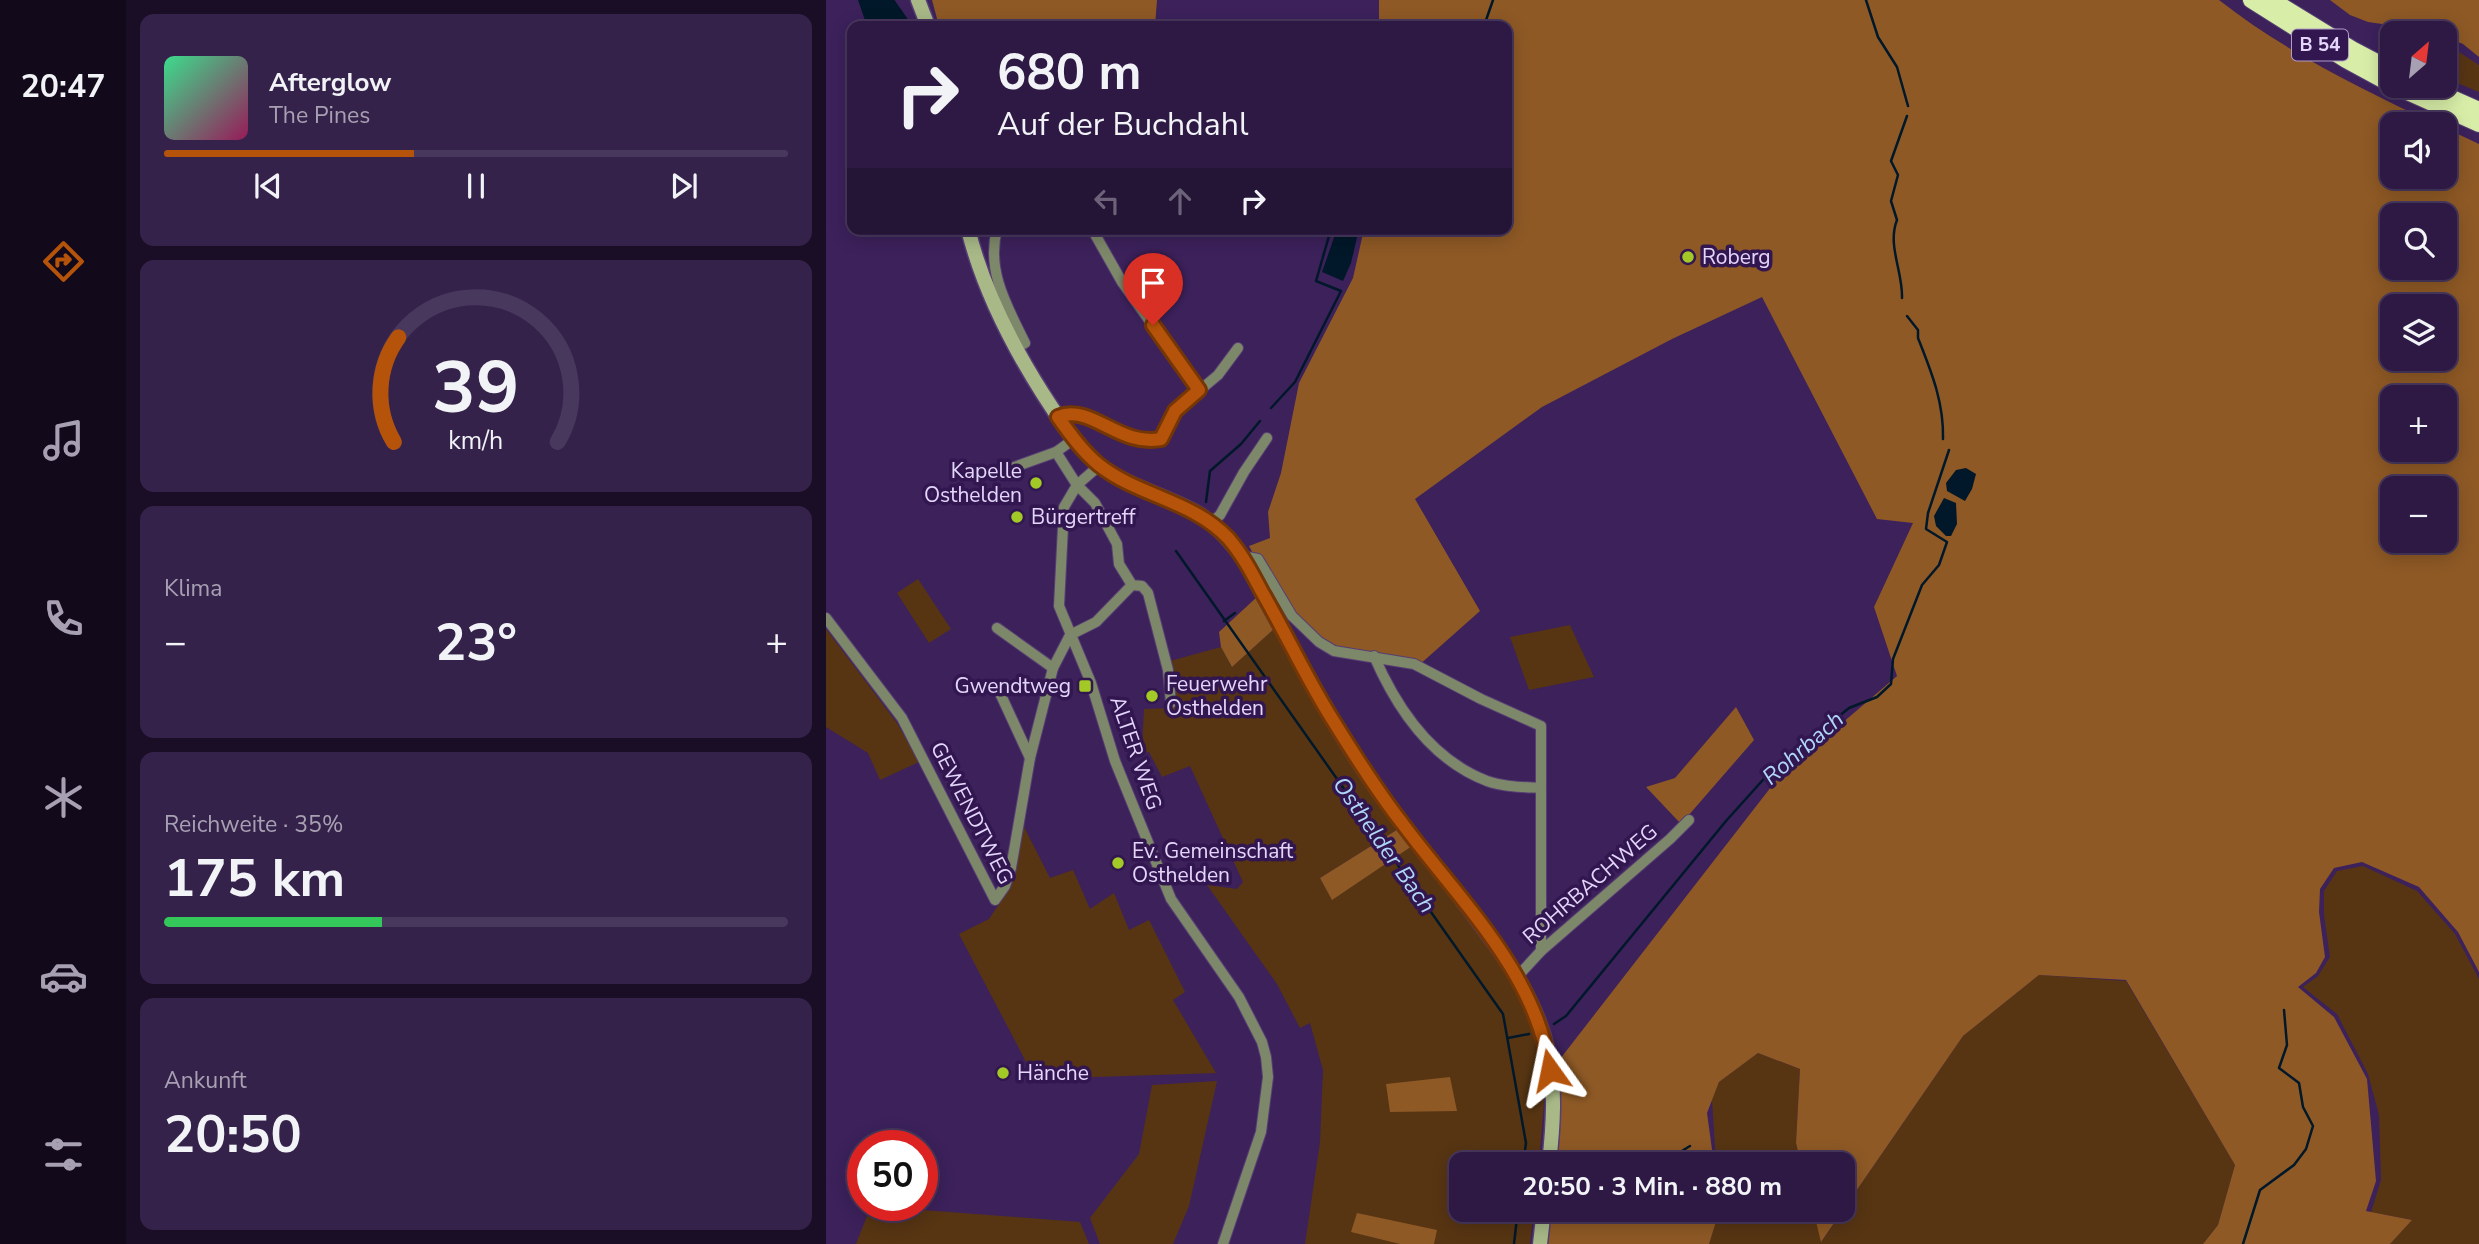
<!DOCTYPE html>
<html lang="de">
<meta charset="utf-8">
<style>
body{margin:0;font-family:"Nunito Sans",sans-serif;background:#35224b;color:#f1f3f6;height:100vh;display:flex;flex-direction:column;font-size:26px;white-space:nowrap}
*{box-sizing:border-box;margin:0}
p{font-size:23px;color:#a7a0b2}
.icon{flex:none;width:38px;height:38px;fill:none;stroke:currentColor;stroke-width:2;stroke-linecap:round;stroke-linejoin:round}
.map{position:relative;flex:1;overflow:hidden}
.drawer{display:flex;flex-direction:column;gap:14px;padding:14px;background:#190e25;width:700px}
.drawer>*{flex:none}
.top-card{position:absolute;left:21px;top:21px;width:665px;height:214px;border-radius:14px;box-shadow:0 4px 18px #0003,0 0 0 2px #48385d;background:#2d1944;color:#f1f3f6;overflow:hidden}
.needle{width:46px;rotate:28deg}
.tools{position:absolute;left:1554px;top:21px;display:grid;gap:14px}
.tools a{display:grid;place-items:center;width:77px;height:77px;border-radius:14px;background:#2d1944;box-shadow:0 4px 18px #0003,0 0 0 2px #48385d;font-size:35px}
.speed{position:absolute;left:21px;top:1130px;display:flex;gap:14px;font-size:35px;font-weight:700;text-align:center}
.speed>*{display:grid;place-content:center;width:91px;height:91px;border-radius:50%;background:#2d1944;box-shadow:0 4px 18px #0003,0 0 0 2px #48385d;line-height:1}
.speed .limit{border:10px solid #d22;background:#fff;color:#111}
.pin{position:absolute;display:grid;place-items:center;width:60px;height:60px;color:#fff;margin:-72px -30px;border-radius:50% 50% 50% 0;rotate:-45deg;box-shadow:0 0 7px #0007}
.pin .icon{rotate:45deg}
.me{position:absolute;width:77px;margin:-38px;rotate:348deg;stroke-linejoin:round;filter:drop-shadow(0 0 5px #0008)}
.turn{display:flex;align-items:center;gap:24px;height:147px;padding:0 35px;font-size:32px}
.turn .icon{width:91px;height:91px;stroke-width:2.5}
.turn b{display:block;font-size:49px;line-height:60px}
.lanes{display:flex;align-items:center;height:66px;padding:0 35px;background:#0003;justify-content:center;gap:35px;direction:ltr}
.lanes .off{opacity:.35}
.big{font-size:52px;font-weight:700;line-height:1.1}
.drawer .tile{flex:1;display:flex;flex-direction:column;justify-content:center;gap:10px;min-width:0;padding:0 24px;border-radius:14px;background:#35224b}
.drawer .dial{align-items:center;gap:0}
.dial svg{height:182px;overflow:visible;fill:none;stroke:#48385d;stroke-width:7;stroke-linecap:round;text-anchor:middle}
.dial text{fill:#f1f3f6;stroke:none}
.song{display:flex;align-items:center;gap:21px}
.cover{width:84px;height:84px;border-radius:10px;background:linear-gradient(135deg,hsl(150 70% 55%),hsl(330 70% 35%))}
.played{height:7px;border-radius:4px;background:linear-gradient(90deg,#b45309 40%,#48385d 40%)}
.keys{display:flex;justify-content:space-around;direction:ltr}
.heat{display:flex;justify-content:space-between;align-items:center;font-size:38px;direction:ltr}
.charge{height:10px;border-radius:5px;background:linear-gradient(90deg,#34c759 35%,#48385d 0)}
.trip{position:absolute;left:623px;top:1152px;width:406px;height:70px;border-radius:14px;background:#2d1944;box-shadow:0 4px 18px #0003,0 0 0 2px #48385d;font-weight:700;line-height:70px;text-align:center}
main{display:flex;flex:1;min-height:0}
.tabs{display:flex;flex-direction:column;width:126px;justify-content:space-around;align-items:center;background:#120a1b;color:#a7a0b2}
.tabs .icon{width:49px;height:49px}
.tabs .current{color:#b45309}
.tabs b{font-size:32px;color:#f1f3f6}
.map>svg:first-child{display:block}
.green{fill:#573513}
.forest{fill:#8e5925;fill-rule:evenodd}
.water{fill:#001829}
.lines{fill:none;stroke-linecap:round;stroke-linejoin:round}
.stream{stroke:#001829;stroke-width:2.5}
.minor-casing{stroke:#573e74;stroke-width:12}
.secondary-casing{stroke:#573e74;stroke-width:17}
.trunk-casing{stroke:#573e74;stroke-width:18}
.minor{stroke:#7d8769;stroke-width:10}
.secondary{stroke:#a8b887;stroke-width:14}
.trunk{stroke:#d8eea8;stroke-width:16}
.route-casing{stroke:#753606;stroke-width:18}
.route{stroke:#b45309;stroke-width:12}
.poi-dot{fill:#a3c926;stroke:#321650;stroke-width:2.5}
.labels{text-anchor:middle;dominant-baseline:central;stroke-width:7;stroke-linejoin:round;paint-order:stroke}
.shield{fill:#321650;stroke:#af9cc7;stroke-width:2}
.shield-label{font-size:19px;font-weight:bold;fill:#e4d6fa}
.poi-label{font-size:21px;fill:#e4d6fa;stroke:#321650;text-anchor:start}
.street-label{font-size:21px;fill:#e4d6fa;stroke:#321650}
.water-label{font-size:23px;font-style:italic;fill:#afd6f6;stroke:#321650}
</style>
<main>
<nav class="tabs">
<b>20:47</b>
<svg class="icon current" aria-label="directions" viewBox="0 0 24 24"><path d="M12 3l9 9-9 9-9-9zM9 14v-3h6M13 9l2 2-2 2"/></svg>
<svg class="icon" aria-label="music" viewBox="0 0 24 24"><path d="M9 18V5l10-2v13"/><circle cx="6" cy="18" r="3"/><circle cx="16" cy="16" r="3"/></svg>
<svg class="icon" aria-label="phone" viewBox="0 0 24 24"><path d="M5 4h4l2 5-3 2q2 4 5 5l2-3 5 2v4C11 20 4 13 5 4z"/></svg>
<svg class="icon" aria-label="climate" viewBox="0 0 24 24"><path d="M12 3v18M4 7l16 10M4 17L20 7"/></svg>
<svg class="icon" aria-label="car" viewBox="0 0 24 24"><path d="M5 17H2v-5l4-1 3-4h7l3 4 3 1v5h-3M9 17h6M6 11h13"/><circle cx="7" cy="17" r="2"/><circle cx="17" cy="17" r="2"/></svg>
<svg class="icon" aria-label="filters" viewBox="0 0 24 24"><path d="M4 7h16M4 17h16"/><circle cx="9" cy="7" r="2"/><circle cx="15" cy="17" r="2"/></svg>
</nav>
<section class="drawer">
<div class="tile">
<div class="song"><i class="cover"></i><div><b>Afterglow</b><p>The Pines</p></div></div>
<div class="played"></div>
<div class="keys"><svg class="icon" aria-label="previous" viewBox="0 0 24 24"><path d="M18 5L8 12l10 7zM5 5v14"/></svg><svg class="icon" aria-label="pause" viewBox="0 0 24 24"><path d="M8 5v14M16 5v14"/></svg><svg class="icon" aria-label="next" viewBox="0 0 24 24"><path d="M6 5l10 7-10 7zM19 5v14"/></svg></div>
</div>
<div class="tile dial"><svg viewBox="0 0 100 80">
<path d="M14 69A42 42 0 1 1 86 69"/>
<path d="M14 69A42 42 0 0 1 16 23" stroke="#b45309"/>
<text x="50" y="56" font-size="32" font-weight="700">39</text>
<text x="50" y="72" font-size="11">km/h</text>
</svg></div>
<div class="tile"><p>Klima</p>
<div class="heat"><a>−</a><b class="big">23°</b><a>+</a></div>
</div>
<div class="tile"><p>Reichweite · 35%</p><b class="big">175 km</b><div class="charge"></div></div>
<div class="tile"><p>Ankunft</p><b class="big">20:50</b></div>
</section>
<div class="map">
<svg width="1653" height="1244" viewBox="0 0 1653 1244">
<rect width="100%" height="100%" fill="#3c215b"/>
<g class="green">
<path d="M1619,43L1653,65V92L1619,78Z"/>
<path d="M92,579L125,629L103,643L71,593Z"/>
<path d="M744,625L768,677L703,690L684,637Z"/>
<path d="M449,628L485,698L572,829L494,878L506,899L586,846L662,944L700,1005L711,1037L719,1091L713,1164H635V1209H708L704,1244H479L494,1142L497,1070L484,1023L474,1028L451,984L381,885L411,889L417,882L364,766L336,777L323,752L318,753L316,749L318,709L349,708L344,661L395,647L406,667Z"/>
<path d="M0,629L71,723L93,762L54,780L42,753L0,727Z"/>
<path d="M197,825L224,878L247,870L264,909L288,893L303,930L323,920L359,992L347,1000L390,1073L209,1079L133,934L163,919L185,886Z"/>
<path d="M1537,866L1591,891L1629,934L1653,979V1244H1564L1586,1220L1545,1212L1555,1180L1553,1115L1542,1074L1511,1014L1477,987L1492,976L1504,957L1498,915V891L1511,871Z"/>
<path d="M1213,975L1300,981L1409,1165L1392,1225L1377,1244H883L893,1209H987L996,1241L1137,1036Z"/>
<path d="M932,1053L974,1069L970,1143L975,1164H890L886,1099L893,1082Z"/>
<path d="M391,1081L363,1206L347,1244H274L264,1218L313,1154L326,1085Z"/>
<path d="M45,1206L254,1222L263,1244H30Z"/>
</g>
<g class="forest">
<path d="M106,0H331L329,26H113Z"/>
<path d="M553,0H1393C1458,51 1535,89 1610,124H1566V177H1619V128L1653,144V972L1632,932L1593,887L1536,862L1508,868L1494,889L1493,912L1499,957L1490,973L1472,987L1508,1017L1541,1079L1550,1181L1540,1211L1586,1220L1564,1244H1377L1392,1225L1409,1165L1300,980L1213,975L1137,1036L995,1242L987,1209H1017V1164H975L970,1143L974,1069L932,1053L893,1082L881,1113L888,1164H728L734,1114V1059L952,778L1071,676L1048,607L1087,523L1051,519L936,297L846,339L716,407L589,499L654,611L592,666L505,652L461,617L406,667L395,647L393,632L444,585L423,546L444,538L442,512L455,473L473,383L527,278L538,229H681V26H553ZM1566,215H1619V268H1566ZM1566,306H1619V359H1566ZM1566,397H1619V450H1566ZM1566,488H1619V541H1566Z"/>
<path d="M1504,0H1653V57L1637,44L1619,37V33L1542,22L1524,15Z"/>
<path d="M910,707L928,740L855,824L820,787L849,778Z"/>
<path d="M585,821L598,838L506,900L494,878Z"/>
<path d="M624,1077L631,1111L564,1112L560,1084Z"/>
<path d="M722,1209H893V1212L883,1244H718Z"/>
<path d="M531,1213L611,1230L608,1244H574L525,1232Z"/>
</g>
<g class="water">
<path d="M32,0H67L84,23L67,26H41Z"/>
<path d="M511,229H533L525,263L517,281L496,272Z"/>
<path d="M1140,468L1150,474L1146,489L1139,501L1121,491L1120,483L1130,470Z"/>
<path d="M1118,498L1130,503L1131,524L1125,536H1120L1110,526L1108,516Z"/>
</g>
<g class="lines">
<g class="stream">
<path d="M67,0L85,26"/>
<path d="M1040,0L1052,37L1071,67L1082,106"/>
<path d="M658,26L667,0"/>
<path d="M1076,298C1077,272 1061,245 1071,220L1065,201L1072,175L1065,161L1081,116"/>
<path d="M1081,316L1092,330V338C1105,371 1118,402 1117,439"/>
<path d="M445,408L469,382L515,291L490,281L505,229"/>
<path d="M380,502L384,471L415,444L434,421"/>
<path d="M350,551L677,1014L700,1143L697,1164"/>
<path d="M398,621L409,613"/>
<path d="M728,1024L740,1016L900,821L944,772L1023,708L1051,697L1065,684L1067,659L1096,585L1113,565L1121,542L1100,529L1102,513L1123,450"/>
<path d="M682,1038L703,1034"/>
<path d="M835,1164L864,1146"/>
<path d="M726,1209H728"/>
<path d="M692,1214L705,1212"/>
<path d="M688,1244L692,1209"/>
<path d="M1417,1244L1434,1190L1468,1165L1480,1149L1487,1126L1477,1107L1473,1083L1453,1068L1461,1045L1458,1010"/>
</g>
<g class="minor-casing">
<g id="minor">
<path d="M171,229C160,271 181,306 199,343L189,349"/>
<path d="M266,229L296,282L373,390"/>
<path d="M232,417C265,403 292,446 335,439L349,411L392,375L412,348"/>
<path d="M230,452L251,485L269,503L291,544L293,564L306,585L316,586L322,593L342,670L345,703"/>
<path d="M274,465L251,485L238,507L233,606L265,683L289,761L345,899L413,997L436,1042L440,1057L442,1077L435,1132L397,1244"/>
<path d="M169,474L230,452L248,439"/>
<path d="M385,523L394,515L418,472L441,438"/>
<path d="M416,556L432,559L466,616L493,642L508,651L588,664L655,699L715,726V951"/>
<path d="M0,618L76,718L169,900L179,886L185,868L204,758L227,668L244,635L270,622L306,585"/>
<path d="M171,628L227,668"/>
<path d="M548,656C571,709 606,760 661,781C678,787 697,787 715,788"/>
<path d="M173,691L204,758"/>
<path d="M691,977L715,951L844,839L863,820"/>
</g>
</g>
<g class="secondary-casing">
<g id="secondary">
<path d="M92,0L102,26"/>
<path d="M142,229C157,289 184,342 217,394C233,419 250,446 273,465C302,487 338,495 369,512C389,523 402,539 416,556C455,625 490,697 534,764C562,807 595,848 627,888C665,938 708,989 722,1052C730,1089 727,1127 723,1164"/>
<path d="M714,1244L718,1209"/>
</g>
</g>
<g class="trunk-casing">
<g id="trunk">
<path d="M1425,0L1520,60L1566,85"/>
<path d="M1446,0L1526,49L1566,70"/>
<path d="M1568,86L1653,124"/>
<path d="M1599,86L1653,110"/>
</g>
</g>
<use href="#minor" class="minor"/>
<use href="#secondary" class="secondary"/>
<use href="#trunk" class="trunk"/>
</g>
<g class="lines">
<g class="route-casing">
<path id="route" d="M327,325L373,390L349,411L335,439C292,447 265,403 232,417C244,434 257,452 273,465C312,496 366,500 402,538C416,554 426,573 436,592C461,635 481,680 508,722C529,756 551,791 576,823C633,900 710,972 724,1070"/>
</g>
<use href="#route" class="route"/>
</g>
<g class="poi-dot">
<circle cx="862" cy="257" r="7"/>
<circle cx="210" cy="483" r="7"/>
<circle cx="191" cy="517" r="7"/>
<rect x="252" y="679" width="14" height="14" rx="3.5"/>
<circle cx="326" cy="696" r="7"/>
<circle cx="292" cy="863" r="7"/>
<circle cx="177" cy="1073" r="7"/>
</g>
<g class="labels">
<rect class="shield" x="1466" y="29.5" width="56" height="31" rx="5"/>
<g class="shield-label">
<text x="1494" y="45">B 54</text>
</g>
<g class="poi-label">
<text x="876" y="257">Roberg</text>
<text x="196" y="471" text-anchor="end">Kapelle<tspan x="196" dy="24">Osthelden</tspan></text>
<text x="205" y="517">Bürgertreff</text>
<text x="340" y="684">Feuerwehr<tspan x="340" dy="24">Osthelden</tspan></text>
<text x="245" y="686" text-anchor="end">Gwendtweg</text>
<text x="306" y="851">Ev. Gemeinschaft<tspan x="306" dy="24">Osthelden</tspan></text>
<text x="191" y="1073">Hänche</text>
</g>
<g class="street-label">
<text transform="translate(310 753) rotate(71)">ALTER WEG</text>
<text transform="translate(146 813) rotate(63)">GEWENDTWEG</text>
<text transform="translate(764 884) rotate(-41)">ROHRBACHWEG</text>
</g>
<g class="water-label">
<text transform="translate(977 748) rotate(-41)">Rohrbach</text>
<text transform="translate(558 845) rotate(55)">Osthelder Bach</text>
</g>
</g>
</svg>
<div class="tools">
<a><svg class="needle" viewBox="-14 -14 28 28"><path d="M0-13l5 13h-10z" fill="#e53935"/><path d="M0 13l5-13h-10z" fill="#a7a0b2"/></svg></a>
<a><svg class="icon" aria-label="sound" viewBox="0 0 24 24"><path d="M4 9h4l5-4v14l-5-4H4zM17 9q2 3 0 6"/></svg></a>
<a><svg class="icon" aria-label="search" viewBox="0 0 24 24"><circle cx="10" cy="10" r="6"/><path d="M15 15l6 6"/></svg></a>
<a><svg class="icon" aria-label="layers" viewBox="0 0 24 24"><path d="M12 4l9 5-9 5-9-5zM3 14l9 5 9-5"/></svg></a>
<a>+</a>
<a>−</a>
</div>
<div class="speed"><div class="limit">50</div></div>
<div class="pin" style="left:327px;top:325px;background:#d93025"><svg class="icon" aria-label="arrive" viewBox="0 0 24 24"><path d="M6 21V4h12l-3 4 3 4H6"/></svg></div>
<svg class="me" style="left:724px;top:1070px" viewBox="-20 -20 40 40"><path d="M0-17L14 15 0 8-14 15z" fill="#b45309" stroke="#fff" stroke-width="4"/></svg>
<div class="trip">20:50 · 3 Min. · 880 m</div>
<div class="top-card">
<div class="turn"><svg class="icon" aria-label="right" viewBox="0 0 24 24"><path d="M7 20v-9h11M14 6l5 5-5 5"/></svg><div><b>680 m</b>Auf der Buchdahl</div></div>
<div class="lanes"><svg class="icon off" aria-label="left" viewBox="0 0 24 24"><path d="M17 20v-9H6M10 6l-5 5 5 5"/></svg><svg class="icon off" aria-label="ahead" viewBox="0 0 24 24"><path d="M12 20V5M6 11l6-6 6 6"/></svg><svg class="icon" aria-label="right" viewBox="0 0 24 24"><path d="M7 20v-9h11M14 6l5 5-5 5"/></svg></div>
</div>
</div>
</main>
